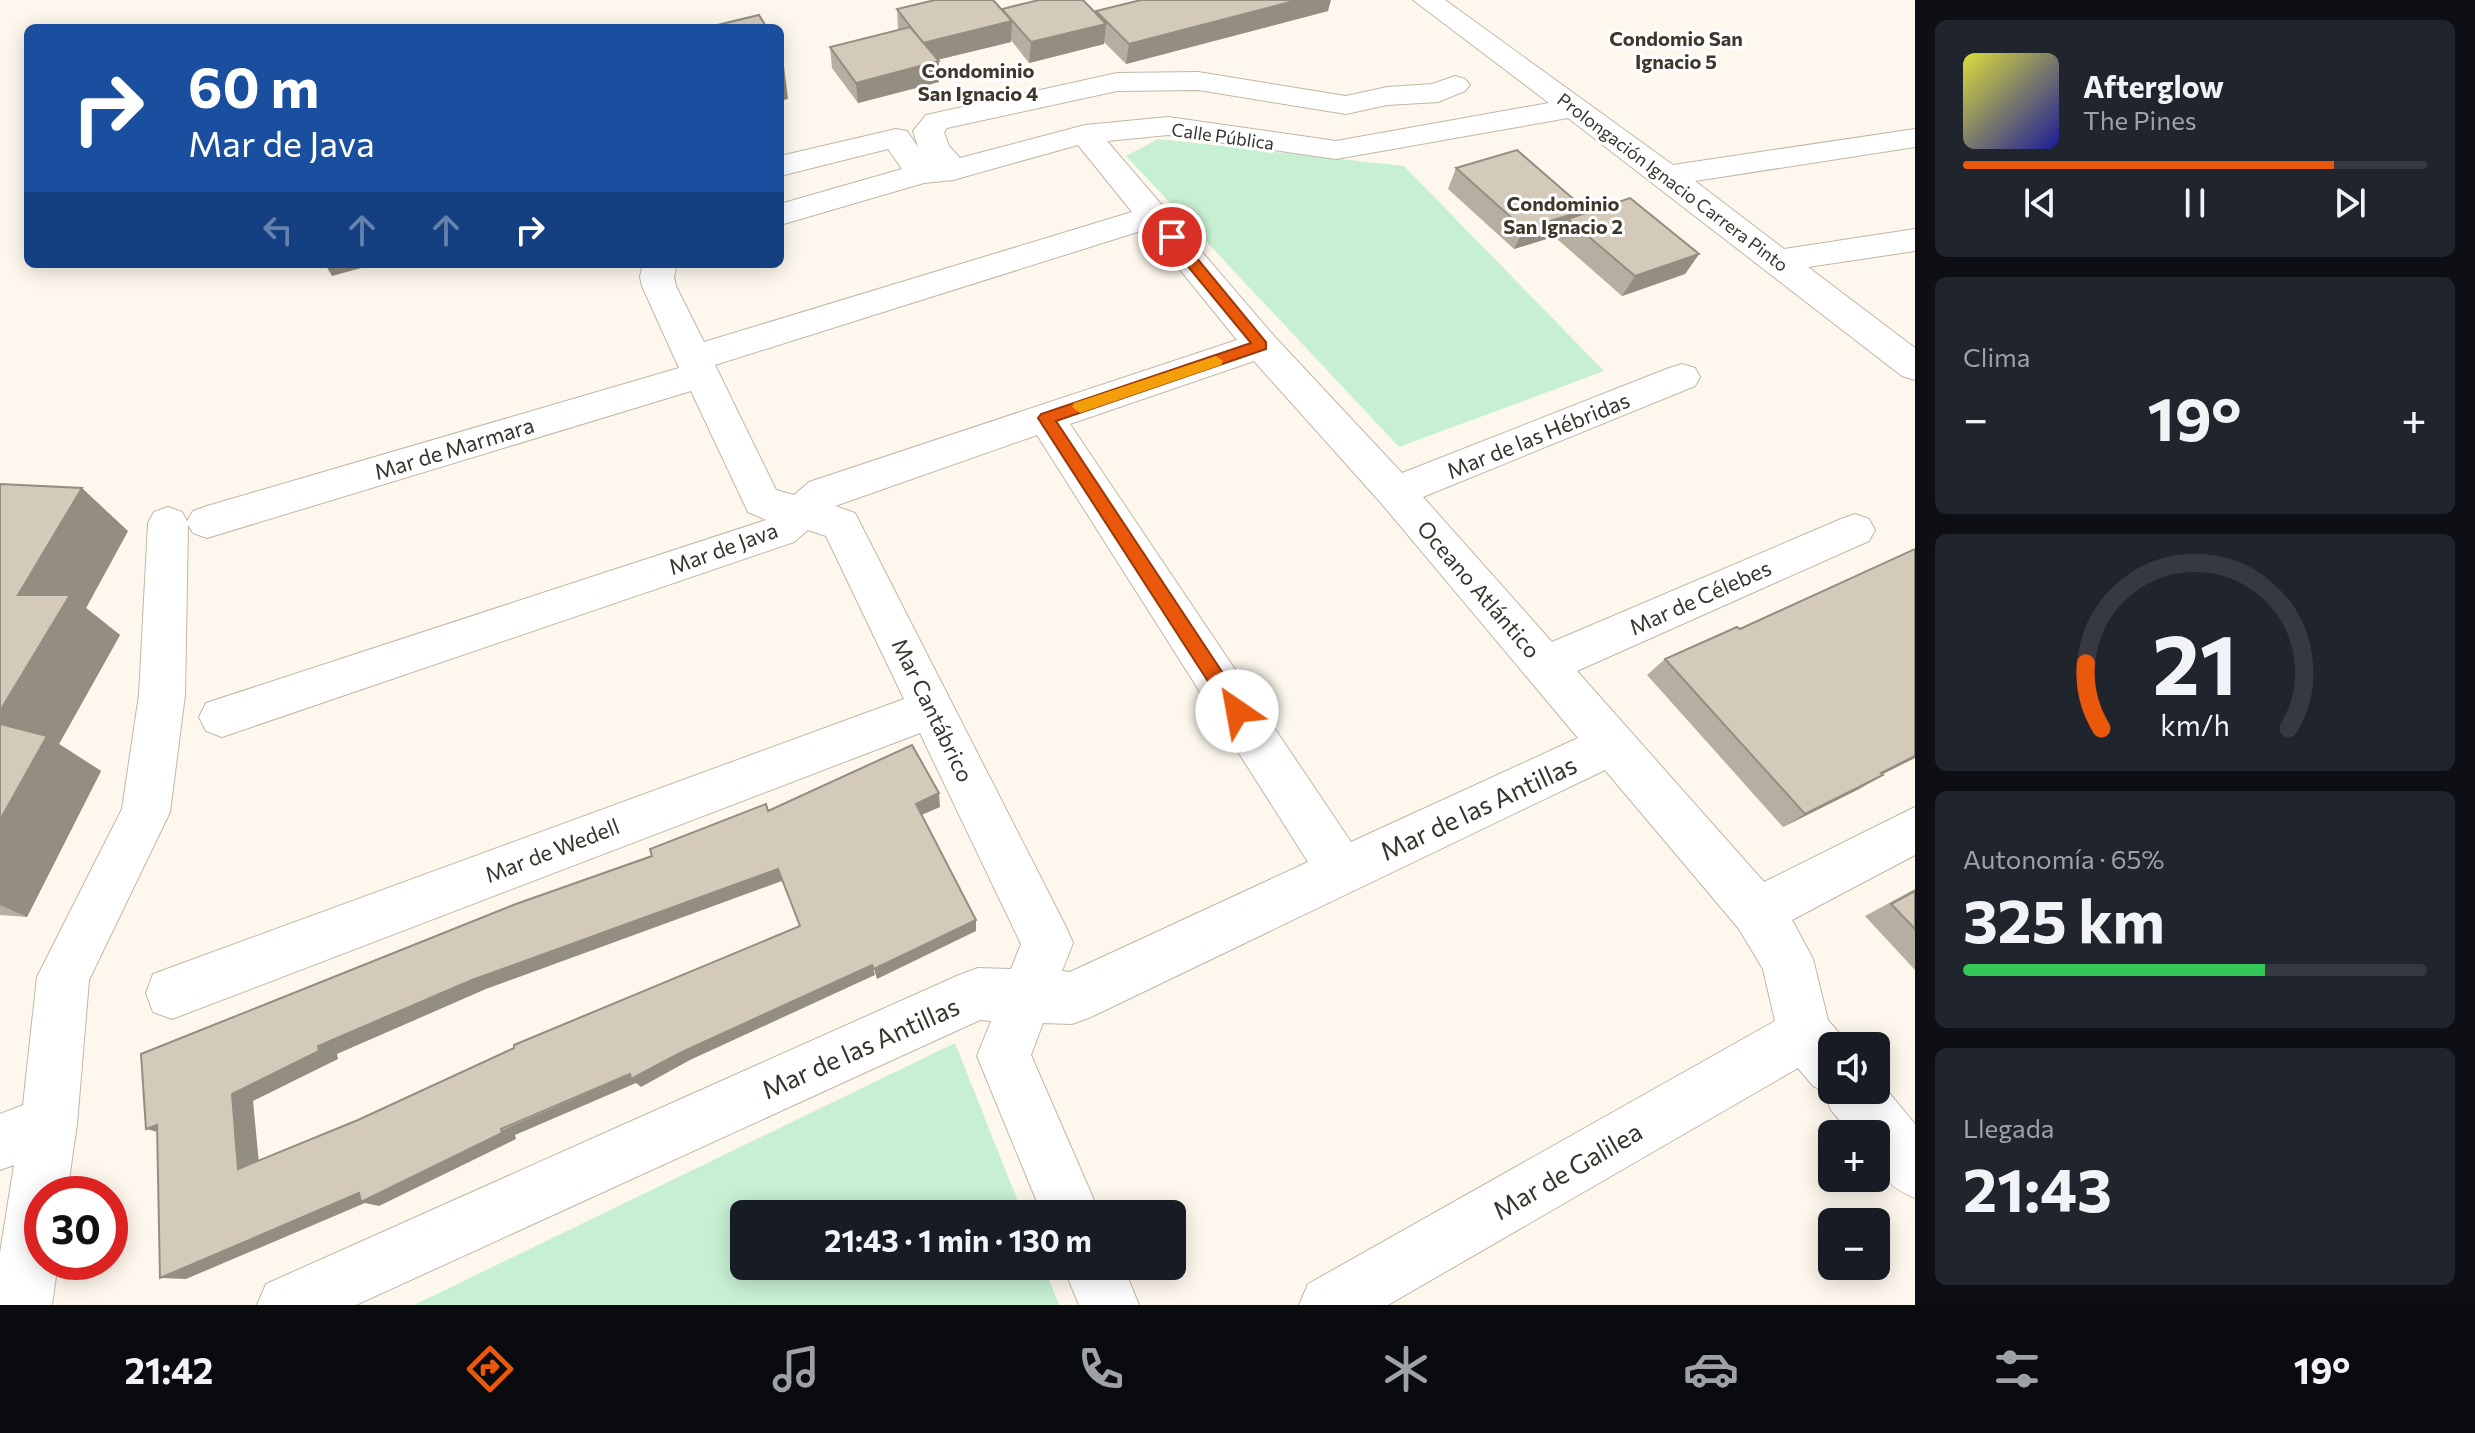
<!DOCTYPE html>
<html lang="es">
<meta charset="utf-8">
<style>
body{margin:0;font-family:Commissioner,sans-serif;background:#20242c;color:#f1f3f6;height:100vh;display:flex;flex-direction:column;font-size:30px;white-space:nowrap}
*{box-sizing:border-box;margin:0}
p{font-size:26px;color:#9ea1a6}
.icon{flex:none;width:44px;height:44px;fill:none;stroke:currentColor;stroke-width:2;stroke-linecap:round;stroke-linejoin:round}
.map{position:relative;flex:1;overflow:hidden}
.sheet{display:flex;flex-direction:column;gap:20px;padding:20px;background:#0d0f14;width:560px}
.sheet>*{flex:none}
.banner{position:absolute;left:24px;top:24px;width:760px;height:244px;border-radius:12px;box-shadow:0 4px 20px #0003;background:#1a4fa0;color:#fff;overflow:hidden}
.buttons{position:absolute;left:1818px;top:1032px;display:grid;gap:16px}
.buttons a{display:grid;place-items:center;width:72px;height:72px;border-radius:12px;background:#171b24;box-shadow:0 4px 20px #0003;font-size:40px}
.speed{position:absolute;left:24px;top:1176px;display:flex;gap:16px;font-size:40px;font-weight:700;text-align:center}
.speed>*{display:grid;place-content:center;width:104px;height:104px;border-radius:50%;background:#171b24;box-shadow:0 4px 20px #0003;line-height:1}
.speed .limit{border:12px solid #d22;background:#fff;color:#111}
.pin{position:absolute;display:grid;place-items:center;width:68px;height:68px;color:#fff;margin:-34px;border:4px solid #fff;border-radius:50%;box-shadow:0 2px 8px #0007}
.me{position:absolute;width:88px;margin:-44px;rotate:327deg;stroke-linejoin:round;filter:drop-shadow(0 0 6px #0008)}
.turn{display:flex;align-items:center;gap:28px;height:168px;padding:0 32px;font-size:36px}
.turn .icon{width:104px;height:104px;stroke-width:2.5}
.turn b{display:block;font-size:56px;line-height:68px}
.lanes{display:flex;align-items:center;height:76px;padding:0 32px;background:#0003;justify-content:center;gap:40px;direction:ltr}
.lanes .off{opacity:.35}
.big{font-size:60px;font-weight:700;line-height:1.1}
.sheet .tile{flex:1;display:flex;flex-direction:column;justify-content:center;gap:12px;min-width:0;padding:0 28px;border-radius:12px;background:#20242c}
.sheet .dial{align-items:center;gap:0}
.dial svg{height:208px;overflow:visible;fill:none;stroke:#363941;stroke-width:7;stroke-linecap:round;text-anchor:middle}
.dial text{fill:#f1f3f6;stroke:none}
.song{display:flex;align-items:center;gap:24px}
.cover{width:96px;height:96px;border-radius:12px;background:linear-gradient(135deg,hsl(60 70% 55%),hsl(240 70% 35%))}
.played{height:8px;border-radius:4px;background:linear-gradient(90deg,#ea580c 80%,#363941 80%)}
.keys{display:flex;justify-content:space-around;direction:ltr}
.heat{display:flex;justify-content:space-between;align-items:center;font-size:44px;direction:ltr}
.charge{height:12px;border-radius:6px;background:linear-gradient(90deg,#34c759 65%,#363941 0)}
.trip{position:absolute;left:730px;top:1200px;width:456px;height:80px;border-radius:12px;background:#171b24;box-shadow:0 4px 20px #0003;font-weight:700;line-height:80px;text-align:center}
.dock{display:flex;height:128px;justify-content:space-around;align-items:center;background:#090b0e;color:#9ea1a6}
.dock .icon{width:56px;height:56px}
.dock .current{color:#ea580c}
.dock b{font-size:36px;color:#f1f3f6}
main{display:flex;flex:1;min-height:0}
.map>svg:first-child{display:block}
.green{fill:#c7f0d3}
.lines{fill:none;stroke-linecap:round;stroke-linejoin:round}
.minor-casing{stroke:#c1b7a7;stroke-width:2}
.minor{fill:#fff;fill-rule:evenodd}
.wall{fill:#b6aea0}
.shaded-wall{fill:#948d82}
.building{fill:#d4caba;stroke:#948d82;stroke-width:2;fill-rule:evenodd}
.route{fill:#ea580c;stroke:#983908;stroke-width:2}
.slow{fill:#f59e0b}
.labels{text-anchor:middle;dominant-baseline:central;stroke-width:6;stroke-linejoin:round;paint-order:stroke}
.far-street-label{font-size:18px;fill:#38342d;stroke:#fff}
.far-neighbourhood-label{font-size:20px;font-weight:bold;fill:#3f372a;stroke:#fff}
.street-label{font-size:22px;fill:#38342d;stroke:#fff}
.near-street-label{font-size:26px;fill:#38342d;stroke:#fff}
</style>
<main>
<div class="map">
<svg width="1915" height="1305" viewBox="0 0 1915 1305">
<rect width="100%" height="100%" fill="#fdf7ed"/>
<g class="green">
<path d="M1158,139L1404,166L1604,371L1399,447L1126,156Z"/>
<path d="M955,1043L1023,1214H744V1266H1044L1059,1305H414Z"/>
</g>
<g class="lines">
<g class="minor-casing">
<g id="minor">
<path d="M1413,0H1445L1673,165L1915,129V147L1695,181L1784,249L1915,229V251L1808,267L1915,348V380L1902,376L1568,118L1336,159L1168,135L1107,141L1274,336L1402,473L1669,368L1682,364L1695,368L1700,377L1695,386L1423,497L1552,642L1841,519L1855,514L1869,519L1875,530L1869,541L1577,671L1764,882L1915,807V855L1792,920L1813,959L1828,1020L1850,1046H1832V1090H1876V1077L1915,1124V1198C1880,1183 1876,1170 1876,1134H1851L1831,1110L1824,1091L1813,1086L1798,1068L1388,1305H1299L1308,1284L1775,1021L1763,969L1739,929L1605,770L1091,1017L1072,1024L1043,1023L1031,1055L1100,1214H1042L977,1056L991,1021L980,1020L356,1305H257L266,1284L959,975L978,968L1011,969L1021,944L920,733L172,1019L153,1012L146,993L153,974L904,699L826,536L808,530L794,542L222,737L206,731L199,717L206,703L766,520L748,512L691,391L207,538L193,533L188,525L185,695L170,812L89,980L77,1124L67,1194H42V1262H58L52,1305H0V1253L14,1165L0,1170V1114L23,1105L37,977L122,809L139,695L148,523L154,512L168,507L182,512L187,521L193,511L207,506L679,368L642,286L640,277L643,264H677L674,277L676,286L704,342L1132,212L1078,145L953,180L924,183L780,225V204L902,169L888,149L780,176V156L896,129L907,131L918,147L913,131L926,115L1117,73L1198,72L1346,96L1387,87L1432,84L1455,76L1465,79L1470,85L1465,91L1438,102L1387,105L1346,114L1198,90L1117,91L947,128L944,132L949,146L960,158L1085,125L1168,117L1336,141L1549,103ZM1147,229L1237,340L809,482L794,495L776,490L715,365ZM1254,361L1381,503L1578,738L1351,842L1070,424ZM1037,435L1308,862L1070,972L1062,971L1073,943L1065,925L855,513L835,506Z"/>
<path d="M1063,1266H1123L1139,1305H1079Z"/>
</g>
</g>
<use href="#minor" class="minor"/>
</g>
<g class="wall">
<path d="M897,9L1002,10L1096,13V11H1328L1126,64L1104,42V44L1029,63L1011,40V42L937,60L939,61V82L858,103L832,68L830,47L898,30Z"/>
<path d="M1456,168L1584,213L1699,254L1685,274L1622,296L1557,239L1559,235L1514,249L1448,189Z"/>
<path d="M0,484L128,531L86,608L120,635L59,744L101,771L27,917L0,915Z"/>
<path d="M1665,659L1883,774V775L1859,789L1783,827L1647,675Z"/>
<path d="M1915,889V970L1865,916Z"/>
</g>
<g class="shaded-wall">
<path d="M1298,0H1331L1328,11L1126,64L1129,44Z"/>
<path d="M1012,21L1011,42L924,63L923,43Z"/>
<path d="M1106,24L1104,44L1029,63L1031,42Z"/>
<path d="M782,50L788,99L780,101V51Z"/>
<path d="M939,61V82L858,103L856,83Z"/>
<path d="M1586,210L1577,226L1568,219L1559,235L1514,249L1524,229Z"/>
<path d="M1699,254L1685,274L1622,296L1635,276Z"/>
<path d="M325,264H376L332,276Z"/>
<path d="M82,488L128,531L86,608L120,635L59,744L101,771L27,917L0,905V711L18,595Z"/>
<path d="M1915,756V758L1857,787L1881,773Z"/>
<path d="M1883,775L1859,789L1783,827L1805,814Z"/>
<path d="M939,793L940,807L917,817L916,804Z"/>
<path d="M778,869L782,881L486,989L337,1054L338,1059L253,1101L260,1174L238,1169L232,1094L318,1046L472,980Z"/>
<path d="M976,920V931L877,979L874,969Z"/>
<path d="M872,965L875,975L690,1060L641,1087L636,1083L515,1135L516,1139L379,1206L365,1203L186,1279L160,1278L682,1052Z"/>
<path d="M157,1125L170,1135L146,1129Z"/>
</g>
<g class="building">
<path d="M935,0H993L1012,21L923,43L897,9Z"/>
<path d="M1039,0H1083L1106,24L1031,42L1002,9Z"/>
<path d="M1141,0H1298L1129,44L1096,11Z"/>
<path d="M759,15L767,28H705Z"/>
<path d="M910,27L939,61L856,83L830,47Z"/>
<path d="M1517,150L1586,210L1524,229L1456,168Z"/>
<path d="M1630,198L1699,254L1635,276L1568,219Z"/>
<path d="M0,484L82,488L18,595H70L0,711Z"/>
<path d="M1915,549V756L1881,773L1883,775L1805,814L1665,659L1737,627L1740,629Z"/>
<path d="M0,724L47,736L0,820Z"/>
<path d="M912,745L939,793L916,804L976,920L874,969L872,965L682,1052L631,1079L630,1074L501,1129L502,1133L361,1202L359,1193L160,1278L157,1125L146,1129L141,1054L516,904L652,856L650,849L766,804L768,811ZM778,869L800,926L514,1045V1048L358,1120L238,1169L232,1094L319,1051L318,1046L472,980Z"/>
<path d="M1915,891V929L1891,904Z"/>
</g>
<path class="route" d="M1172,233L1177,234L1266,342V349L1056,421L1244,705L1247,711L1244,717L1237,719L1231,717L1038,418L1041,414L1251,343L1167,241L1165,237Z"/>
<path class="slow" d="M1216,356L1223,361L1221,365L1080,413L1072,407L1074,403Z"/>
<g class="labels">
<g class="far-street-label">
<text transform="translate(1223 136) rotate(8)">Calle Pública</text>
<text transform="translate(1673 182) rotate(37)">Prolongación Ignacio Carrera Pinto</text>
</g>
<g class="far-neighbourhood-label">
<text x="1676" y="38">Condomio San<tspan x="1676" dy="23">Ignacio 5</tspan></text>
<text x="978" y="70">Condominio<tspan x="978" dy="23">San Ignacio 4</tspan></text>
<text x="1563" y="203">Condominio<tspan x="1563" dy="23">San Ignacio 2</tspan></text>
</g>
<g class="street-label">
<text transform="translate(1538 435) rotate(-22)">Mar de las Hébridas</text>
<text transform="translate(454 448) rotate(-17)">Mar de Marmara</text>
<text transform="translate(723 548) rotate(-20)">Mar de Java</text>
<text transform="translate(1479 589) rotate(49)">Oceano Atlántico</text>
<text transform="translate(1700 597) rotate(-24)">Mar de Célebes</text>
<text transform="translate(933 710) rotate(64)">Mar Cantábrico</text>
<text transform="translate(552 850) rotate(-21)">Mar de Wedell</text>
</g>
<g class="near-street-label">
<text transform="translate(1478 807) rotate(-25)">Mar de las Antillas</text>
<text transform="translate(860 1047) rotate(-24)">Mar de las Antillas</text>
<text transform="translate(1567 1170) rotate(-30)">Mar de Galilea</text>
</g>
</g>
</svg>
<div class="buttons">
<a><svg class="icon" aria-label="sound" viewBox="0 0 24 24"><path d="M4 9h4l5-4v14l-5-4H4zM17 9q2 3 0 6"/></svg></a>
<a>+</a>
<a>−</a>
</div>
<div class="speed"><div class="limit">30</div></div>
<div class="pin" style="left:1172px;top:237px;background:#d93025"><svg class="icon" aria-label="arrive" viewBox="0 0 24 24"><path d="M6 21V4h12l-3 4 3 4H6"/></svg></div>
<svg class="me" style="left:1237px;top:711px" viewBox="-20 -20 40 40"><circle r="19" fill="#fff"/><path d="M0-13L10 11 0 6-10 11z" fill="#ea580c"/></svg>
<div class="trip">21:43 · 1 min · 130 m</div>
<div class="banner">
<div class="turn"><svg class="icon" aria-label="right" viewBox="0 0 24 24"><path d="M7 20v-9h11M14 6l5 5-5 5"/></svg><div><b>60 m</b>Mar de Java</div></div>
<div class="lanes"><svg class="icon off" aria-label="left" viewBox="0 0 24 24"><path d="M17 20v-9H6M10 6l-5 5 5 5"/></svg><svg class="icon off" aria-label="ahead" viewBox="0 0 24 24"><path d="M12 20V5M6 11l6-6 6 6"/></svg><svg class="icon off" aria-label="ahead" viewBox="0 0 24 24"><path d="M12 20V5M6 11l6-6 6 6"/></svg><svg class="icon" aria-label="right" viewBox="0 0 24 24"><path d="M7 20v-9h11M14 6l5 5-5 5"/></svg></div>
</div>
</div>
<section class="sheet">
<div class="tile">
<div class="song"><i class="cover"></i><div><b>Afterglow</b><p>The Pines</p></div></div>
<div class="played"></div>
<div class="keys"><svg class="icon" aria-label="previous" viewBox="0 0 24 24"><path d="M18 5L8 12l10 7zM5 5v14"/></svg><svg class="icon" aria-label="pause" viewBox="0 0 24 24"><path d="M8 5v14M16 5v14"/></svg><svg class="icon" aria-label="next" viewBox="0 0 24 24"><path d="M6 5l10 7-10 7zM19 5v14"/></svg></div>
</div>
<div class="tile"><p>Clima</p>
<div class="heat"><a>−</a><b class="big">19°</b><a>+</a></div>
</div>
<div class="tile dial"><svg viewBox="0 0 100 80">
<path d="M14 69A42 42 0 1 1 86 69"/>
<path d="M14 69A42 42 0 0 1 8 44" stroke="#ea580c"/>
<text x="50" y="56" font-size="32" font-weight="700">21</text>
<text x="50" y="72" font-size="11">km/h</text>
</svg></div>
<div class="tile"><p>Autonomía · 65%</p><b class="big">325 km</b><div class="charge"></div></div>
<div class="tile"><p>Llegada</p><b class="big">21:43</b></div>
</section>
</main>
<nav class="dock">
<b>21:42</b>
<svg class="icon current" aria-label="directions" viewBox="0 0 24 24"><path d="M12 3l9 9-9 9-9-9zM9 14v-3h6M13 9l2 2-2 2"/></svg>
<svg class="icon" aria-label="music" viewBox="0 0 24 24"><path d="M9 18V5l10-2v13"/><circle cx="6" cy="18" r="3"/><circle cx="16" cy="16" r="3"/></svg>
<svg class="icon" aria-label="phone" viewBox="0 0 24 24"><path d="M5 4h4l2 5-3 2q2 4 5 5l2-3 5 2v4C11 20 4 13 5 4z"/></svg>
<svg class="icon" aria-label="climate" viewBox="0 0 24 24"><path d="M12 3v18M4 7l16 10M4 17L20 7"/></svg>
<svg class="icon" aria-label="car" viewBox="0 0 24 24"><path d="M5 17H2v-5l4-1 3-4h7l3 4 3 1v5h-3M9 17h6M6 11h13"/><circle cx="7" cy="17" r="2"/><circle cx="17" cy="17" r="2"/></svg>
<svg class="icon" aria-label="filters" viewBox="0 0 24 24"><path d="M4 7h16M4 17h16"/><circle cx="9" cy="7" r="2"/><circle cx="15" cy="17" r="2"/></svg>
<b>19°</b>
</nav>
